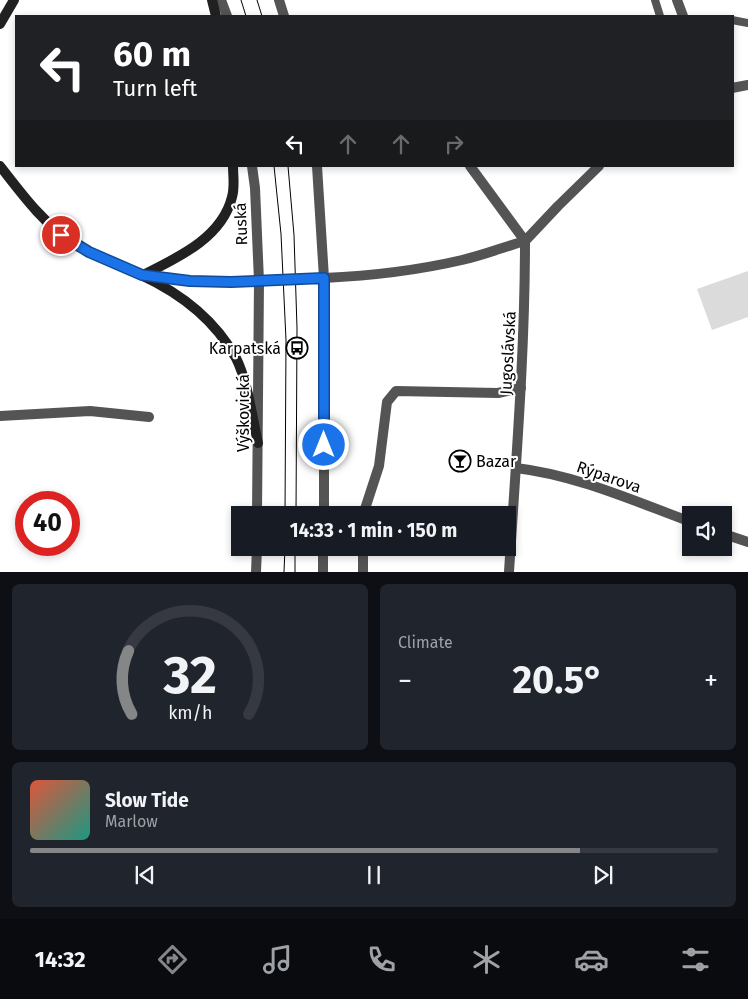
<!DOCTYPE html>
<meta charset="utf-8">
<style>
body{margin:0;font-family:"Fira Sans",sans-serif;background:#20242c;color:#f1f3f6;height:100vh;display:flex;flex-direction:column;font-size:19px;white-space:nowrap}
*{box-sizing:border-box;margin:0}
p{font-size:16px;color:#9ea1a6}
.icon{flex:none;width:28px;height:28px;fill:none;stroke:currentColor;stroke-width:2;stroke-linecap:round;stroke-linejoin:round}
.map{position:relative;height:572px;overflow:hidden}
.side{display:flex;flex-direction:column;gap:12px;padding:12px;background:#0d0f14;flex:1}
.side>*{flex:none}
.top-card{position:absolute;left:15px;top:15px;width:719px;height:152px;border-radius:0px;box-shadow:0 2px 8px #0003;background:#202124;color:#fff;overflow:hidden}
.fabs{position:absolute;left:682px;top:506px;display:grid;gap:10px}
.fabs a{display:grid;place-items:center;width:50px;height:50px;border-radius:0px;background:#171b24;box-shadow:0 2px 8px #0003;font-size:25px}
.speed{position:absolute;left:15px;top:491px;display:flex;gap:10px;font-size:25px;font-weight:700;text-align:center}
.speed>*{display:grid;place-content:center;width:65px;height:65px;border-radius:50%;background:#171b24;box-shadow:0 2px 8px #0003;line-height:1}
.speed .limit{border:8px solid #d22;background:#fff;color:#111}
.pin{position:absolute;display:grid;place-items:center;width:42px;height:42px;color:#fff;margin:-21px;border:2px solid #fff;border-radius:50%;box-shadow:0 1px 5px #0007}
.me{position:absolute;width:55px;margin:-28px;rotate:0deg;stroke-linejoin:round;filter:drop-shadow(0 0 4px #0008)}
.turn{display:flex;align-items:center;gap:18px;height:105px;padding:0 15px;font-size:22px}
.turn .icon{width:65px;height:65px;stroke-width:2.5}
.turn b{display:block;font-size:35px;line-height:42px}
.lanes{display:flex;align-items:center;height:48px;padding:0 15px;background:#0003;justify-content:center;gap:25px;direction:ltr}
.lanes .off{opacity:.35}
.big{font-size:38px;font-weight:700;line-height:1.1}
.side .card{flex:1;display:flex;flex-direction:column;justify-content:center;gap:8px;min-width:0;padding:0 18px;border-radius:8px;background:#20242c}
.side .dial{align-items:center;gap:0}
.dial svg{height:130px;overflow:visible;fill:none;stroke:#363941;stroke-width:7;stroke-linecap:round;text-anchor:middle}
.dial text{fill:#f1f3f6;stroke:none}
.song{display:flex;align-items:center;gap:15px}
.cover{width:60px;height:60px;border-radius:8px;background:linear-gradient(135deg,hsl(10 70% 55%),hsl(170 70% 35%))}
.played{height:5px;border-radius:2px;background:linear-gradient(90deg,#858687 80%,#363941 80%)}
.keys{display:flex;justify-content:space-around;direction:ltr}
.heat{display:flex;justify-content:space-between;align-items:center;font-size:28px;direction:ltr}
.side .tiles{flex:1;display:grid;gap:12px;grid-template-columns:1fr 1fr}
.card:last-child{grid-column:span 2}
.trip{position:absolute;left:231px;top:506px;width:285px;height:50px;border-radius:0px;background:#171b24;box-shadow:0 2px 8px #0003;font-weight:700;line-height:50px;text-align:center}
.dock{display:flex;height:80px;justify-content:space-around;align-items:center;background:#090b0e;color:#9ea1a6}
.dock .icon{width:35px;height:35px}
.dock .selected{color:#858687}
.dock b{font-size:22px;color:#f1f3f6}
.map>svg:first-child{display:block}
.green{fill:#dbdbdb}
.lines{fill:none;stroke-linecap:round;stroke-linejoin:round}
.service{stroke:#545454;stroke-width:8}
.minor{stroke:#545454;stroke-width:10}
.tertiary{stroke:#545454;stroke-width:10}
.secondary{stroke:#212121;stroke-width:10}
.tram{stroke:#000;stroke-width:1}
.route-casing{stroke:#114b97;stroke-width:12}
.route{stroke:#1a73e8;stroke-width:9}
.labels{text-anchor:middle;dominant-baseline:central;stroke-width:4;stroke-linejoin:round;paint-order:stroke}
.street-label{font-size:16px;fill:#000;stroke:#fff}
.poi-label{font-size:16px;fill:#000;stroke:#fff;text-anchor:end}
</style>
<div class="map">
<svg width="748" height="572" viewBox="0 0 748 572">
<rect width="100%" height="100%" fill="#fff"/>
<path class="green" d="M748,271V317L712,330L697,289Z"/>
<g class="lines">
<g class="service">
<path d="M655,0L660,16"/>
<path d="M732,20L748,23"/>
</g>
<g class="minor">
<path d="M677,0L683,16"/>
<path d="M732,88L748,85"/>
<path d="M324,278C368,276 419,270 462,260C484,255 504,247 525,241L470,166"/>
<path d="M0,416L90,411L149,417"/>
<path d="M516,468C576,475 634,501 691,522"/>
<path d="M363,515L379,466L387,402L396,391L498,393L521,388"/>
<path d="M724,534L748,542"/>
<path d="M363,572V548"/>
<path d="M509,572C516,461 525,351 525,241L558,206L599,166"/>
</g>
<g class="tertiary">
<path d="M221,0L227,16"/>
<path d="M279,0L284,16"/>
<path d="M252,166L255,188L259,281L257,515"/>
<path d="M317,166L324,278V515"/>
<path d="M256,572L257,548"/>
<path d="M323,572V548"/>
</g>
<g class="secondary">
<path d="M212,0L216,16"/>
<path d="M0,24L14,0"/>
<path d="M0,166C22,194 42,222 72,242C93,256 118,264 141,275C180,293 215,320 236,358C248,382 252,417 258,443"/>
<path d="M143,275C177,258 222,238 232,197C235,187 233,176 233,166"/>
<path d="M148,276L190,281L231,282L324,278"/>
</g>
<g class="tram">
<path d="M241,0L246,16"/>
<path d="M257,0L262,16"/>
<path d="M274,166L281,234L286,340L285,515"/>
<path d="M288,166L294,235L297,328L296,515"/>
<path d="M284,572L285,548"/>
<path d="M295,572V548"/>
</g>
</g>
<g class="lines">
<g class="route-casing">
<path id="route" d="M61,235L89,252L142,275L190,281L231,282L324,278V445"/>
</g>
<use href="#route" class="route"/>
</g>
<defs>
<g id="bus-ring" transform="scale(1.125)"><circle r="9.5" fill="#fff" stroke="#000" stroke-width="1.5"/><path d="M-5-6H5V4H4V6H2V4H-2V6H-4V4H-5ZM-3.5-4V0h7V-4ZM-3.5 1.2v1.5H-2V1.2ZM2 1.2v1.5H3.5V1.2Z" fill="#000"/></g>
<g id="bar-ring" transform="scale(1.125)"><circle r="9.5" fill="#fff" stroke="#000" stroke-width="1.5"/><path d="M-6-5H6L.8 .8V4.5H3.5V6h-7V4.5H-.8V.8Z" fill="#000"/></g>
</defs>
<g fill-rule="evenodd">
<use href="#bus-ring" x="297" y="348"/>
<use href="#bar-ring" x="460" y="461"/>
</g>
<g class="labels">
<g class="street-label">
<text transform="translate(241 224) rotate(-92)">Ruská</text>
<text transform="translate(508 353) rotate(-87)">Jugoslávská</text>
<text transform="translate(243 413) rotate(-90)">Výškovická</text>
<text transform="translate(609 477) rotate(19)">Rýparova</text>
</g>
<g class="poi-label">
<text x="281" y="348">Karpatská</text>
<text x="476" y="461" text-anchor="start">Bazar</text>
</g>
</g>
</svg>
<div class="fabs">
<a><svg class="icon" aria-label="sound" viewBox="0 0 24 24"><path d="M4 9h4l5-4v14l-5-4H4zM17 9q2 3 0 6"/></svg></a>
</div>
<div class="speed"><div class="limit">40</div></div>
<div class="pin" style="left:61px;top:235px;background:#d93025"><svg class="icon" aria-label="arrive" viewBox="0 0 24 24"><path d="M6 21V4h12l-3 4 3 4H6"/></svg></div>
<svg class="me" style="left:324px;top:445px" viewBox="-20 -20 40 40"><circle r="17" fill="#1a73e8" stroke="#fff" stroke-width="3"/><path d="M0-11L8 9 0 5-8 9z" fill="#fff"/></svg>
<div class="trip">14:33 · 1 min · 150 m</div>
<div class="top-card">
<div class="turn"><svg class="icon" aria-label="left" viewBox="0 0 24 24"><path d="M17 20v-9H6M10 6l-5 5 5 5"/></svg><div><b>60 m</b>Turn left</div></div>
<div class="lanes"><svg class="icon" aria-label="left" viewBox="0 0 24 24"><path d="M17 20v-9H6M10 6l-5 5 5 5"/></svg><svg class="icon off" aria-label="ahead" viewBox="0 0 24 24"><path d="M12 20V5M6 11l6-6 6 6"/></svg><svg class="icon off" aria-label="ahead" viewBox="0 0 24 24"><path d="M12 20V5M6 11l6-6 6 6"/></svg><svg class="icon off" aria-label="right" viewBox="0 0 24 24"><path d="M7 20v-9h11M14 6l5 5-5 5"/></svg></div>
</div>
</div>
<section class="side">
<div class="tiles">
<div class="card dial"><svg viewBox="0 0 100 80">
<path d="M14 69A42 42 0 1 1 86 69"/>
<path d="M14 69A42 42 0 0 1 12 30" stroke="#858687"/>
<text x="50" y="56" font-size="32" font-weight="700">32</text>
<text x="50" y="72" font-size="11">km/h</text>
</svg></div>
<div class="card"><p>Climate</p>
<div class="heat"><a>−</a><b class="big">20.5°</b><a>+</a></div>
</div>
<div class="card">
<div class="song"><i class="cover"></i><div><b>Slow Tide</b><p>Marlow</p></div></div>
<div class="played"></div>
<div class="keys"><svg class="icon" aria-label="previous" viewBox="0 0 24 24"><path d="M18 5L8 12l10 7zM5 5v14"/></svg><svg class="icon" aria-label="pause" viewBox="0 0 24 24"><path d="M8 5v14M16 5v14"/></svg><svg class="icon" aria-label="next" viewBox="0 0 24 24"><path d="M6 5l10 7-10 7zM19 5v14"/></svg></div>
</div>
</div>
</section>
<nav class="dock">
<b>14:32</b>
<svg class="icon selected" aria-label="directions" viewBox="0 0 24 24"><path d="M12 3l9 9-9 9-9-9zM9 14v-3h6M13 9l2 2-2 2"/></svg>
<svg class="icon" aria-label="music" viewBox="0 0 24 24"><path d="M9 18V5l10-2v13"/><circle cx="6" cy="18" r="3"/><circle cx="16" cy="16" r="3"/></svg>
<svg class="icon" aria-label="phone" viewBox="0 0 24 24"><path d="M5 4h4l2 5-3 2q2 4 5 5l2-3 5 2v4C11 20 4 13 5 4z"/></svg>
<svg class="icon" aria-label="climate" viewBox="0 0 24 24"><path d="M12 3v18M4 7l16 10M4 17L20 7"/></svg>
<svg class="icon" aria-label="car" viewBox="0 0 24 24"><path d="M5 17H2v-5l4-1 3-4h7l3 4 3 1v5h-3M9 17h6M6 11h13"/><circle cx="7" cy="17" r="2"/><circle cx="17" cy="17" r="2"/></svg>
<svg class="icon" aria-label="filters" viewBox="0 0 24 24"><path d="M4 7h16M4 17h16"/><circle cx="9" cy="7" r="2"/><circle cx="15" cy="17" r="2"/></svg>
</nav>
